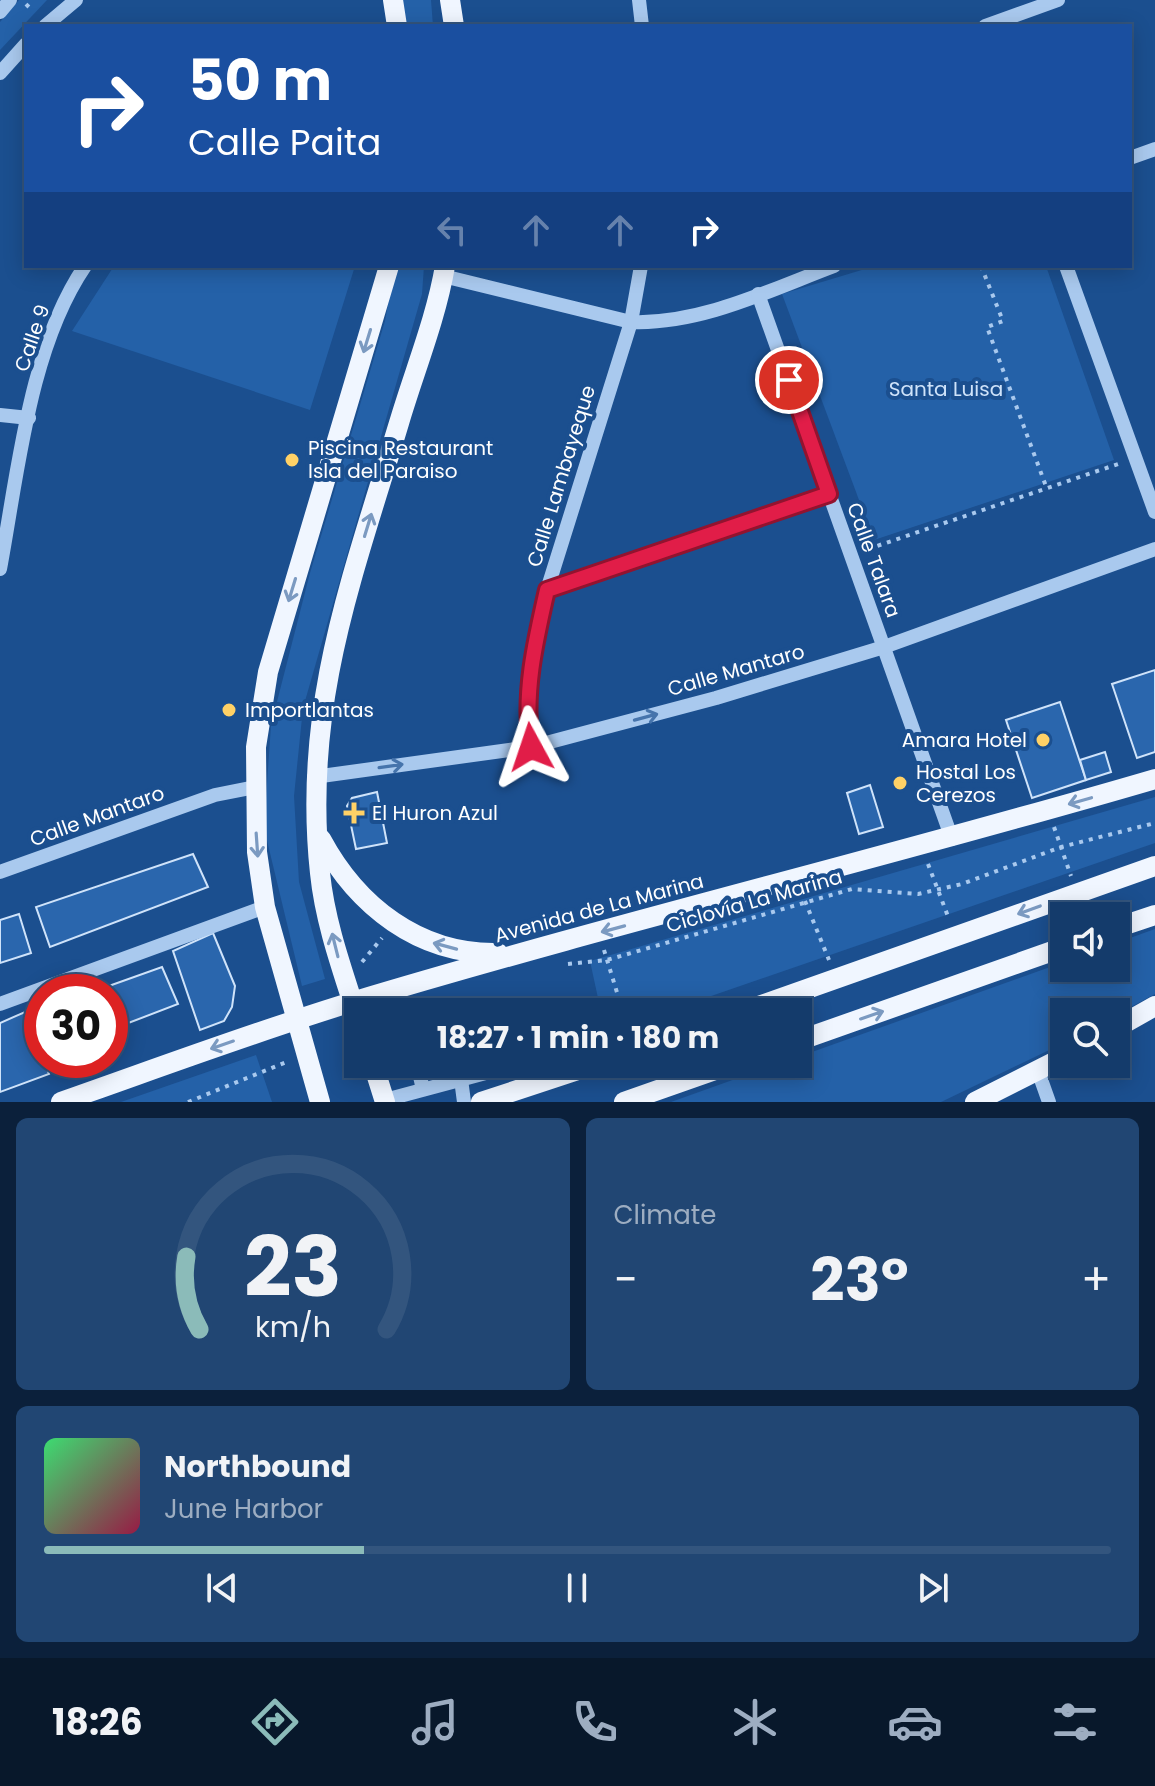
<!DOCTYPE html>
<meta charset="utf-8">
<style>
body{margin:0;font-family:Poppins,sans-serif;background:#214673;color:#f1f3f6;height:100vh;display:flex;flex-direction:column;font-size:30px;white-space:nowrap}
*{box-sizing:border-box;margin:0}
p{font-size:26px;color:#9dadc1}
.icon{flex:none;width:44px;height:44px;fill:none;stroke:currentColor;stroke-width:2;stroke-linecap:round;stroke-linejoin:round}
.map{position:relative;height:1102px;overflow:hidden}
.panel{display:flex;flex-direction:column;gap:16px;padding:16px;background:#0b203b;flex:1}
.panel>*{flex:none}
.hud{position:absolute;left:24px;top:24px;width:1108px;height:244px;border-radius:0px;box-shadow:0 4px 20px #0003,0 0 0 2px #33557e;background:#1a4fa0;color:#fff;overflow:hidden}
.buttons{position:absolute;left:1050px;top:902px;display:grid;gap:16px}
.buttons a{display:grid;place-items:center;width:80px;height:80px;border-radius:0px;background:#143b6b;box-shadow:0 4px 20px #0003,0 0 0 2px #33557e;font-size:40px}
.speed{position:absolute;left:24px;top:974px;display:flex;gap:16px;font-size:40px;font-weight:700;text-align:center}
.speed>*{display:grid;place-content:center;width:104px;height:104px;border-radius:50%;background:#143b6b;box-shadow:0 4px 20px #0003,0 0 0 2px #33557e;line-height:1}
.speed .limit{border:12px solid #d22;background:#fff;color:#111}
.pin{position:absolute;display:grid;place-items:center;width:68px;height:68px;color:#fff;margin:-34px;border:4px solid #fff;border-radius:50%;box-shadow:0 2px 8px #0007}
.me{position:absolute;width:88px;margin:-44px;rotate:355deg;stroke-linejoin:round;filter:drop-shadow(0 0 6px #0008)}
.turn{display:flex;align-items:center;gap:28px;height:168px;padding:0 32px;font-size:36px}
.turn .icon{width:104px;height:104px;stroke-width:2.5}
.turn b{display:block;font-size:56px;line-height:68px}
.lanes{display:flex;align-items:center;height:76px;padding:0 32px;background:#0003;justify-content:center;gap:40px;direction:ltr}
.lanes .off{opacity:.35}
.big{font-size:60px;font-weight:700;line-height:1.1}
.panel .card{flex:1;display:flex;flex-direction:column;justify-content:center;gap:12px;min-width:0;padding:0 28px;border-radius:12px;background:#214673}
.panel .dial{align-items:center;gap:0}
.dial svg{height:208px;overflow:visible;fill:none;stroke:#33557e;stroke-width:7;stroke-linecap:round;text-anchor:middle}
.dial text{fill:#f1f3f6;stroke:none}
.song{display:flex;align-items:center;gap:24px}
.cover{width:96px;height:96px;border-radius:12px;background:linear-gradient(135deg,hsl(140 70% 55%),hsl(340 70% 35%))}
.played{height:8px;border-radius:4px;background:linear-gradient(90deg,#8bbbb9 30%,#33557e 30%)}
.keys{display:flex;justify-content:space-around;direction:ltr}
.heat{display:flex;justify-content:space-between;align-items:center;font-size:44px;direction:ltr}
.panel .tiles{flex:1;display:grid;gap:16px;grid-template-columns:1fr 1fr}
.card:last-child{grid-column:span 2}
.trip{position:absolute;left:344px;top:998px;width:468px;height:80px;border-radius:0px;background:#143b6b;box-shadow:0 4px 20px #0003,0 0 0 2px #33557e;font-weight:700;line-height:80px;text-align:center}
.tab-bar{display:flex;height:128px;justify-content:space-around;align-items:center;background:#08182b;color:#9dadc1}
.tab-bar .icon{width:56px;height:56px}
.tab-bar .current{color:#8bbbb9}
.tab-bar b{font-size:36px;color:#f1f3f6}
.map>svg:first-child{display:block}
.green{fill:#2461a8}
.building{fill:#2a66ad;stroke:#cfe3fa;stroke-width:2}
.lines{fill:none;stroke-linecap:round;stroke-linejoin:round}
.path{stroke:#a9c9ee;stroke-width:4;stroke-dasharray:4 6;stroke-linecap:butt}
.minor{stroke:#a9c9ee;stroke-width:14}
.major{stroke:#f0f6ff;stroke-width:20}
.oneway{stroke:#7b9ac1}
.oneway2{stroke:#4674ac}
.route-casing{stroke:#92132f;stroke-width:20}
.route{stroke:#e11d48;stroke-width:14}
.poi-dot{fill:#ffd166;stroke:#1b4f8f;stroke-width:3}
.labels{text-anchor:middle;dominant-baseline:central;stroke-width:8;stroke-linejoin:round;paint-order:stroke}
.street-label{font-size:20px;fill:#fff;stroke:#1b4f8f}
.park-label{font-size:20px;fill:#cfe3fa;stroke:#1b4f8f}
.poi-label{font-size:20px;fill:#fff;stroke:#1b4f8f;text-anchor:start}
</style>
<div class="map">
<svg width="1155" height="1102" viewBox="0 0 1155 1102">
<rect width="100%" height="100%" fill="#1b4f8f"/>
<g class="green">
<path d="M19,0H47L0,50V22Z"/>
<path d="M398,0H431L433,26H402Z"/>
<path d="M114,266H355L310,410L72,331Z"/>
<path d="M395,266H424L422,294L303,708L294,796L299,882L325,979L302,986L264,828L271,725L310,573L385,321Z"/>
<path d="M875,266H1046L1114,460L874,540L782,294Z"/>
<path d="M1155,797V843L665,1012H601L590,961Z"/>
<path d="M1155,929V994L1116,1015L1064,1012V1043L941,1102H671L777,1064H798V1057L1064,962V968H1116V943Z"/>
<path d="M256,1055L272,1102H121Z"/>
</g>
<g class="building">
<path d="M1155,670V752L1137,758L1112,684Z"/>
<path d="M1060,702L1086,780L1032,798L1006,720Z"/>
<path d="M1105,752L1111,772L1086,780L1080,760Z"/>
<path d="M870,785L883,827L859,834L847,793Z"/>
<path d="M377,792L387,843L356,849L347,806L352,798Z"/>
<path d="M193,854L208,887L50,947L36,907Z"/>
<path d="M19,914L31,953L0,963V920Z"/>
<path d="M213,933L235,986L232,1007L224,1021L200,1030L173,951Z"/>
<path d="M162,967L178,1004L110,1030V992H92Z"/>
<path d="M25,1012L49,1074L0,1092V1023Z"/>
</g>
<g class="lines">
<g class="path">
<path d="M26,7L33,0"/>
<path d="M981,266L1003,321L987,327L1047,489"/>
<path d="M868,549L1121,463"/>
<path d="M1054,827L1071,876"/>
<path d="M928,864L949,919"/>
<path d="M805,901L829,960"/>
<path d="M604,950L623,1012"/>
<path d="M362,962L382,938"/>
<path d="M568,964L607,960L852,889L918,894L962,884L1061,847L1155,823"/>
<path d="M188,1102L289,1061"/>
</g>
<g class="minor">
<path d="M639,0L642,26"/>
<path d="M0,12L10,0"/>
<path d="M45,26L76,0"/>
<path d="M985,26L1058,0"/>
<path d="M0,73L26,44"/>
<path d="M1130,158L1155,149"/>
<path d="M1066,266L1155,512"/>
<path d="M443,276L631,322C700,325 770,290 834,266"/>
<path d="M758,294L952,839"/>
<path d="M0,415L29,418"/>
<path d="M0,569C18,473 29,348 85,266"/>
<path d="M547,590L829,494"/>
<path d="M531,747L527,718L529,684L547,590L631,322L641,266"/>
<path d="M314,777L531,747L716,698L884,647L1155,549"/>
<path d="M0,872L215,795L255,787"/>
<path d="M0,1004L265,907"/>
<path d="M417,1064L423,1089"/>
<path d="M459,1064L464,1102"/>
<path d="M1038,1071L1049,1102"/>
<path d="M385,1100L519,1064"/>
</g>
<g class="major">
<path d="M393,0L397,26"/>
<path d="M450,0L454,26"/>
<path d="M321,839C357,906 419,955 498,953"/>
<path d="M1116,928L1155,915"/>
<path d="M742,1012L1155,866"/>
<path d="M358,1019C343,972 325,923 320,873C302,706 352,579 399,423C414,372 436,319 445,266"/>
<path d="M1116,1028L1155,1006"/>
<path d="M798,1041L1064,947"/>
<path d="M373,1064L385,1102"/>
<path d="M61,1102C158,1068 254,1032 352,1002C618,922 889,857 1155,779"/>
<path d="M320,1102L265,907L257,852L256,747L268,672L389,266"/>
<path d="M481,1102L596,1064"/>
<path d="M624,1102L732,1064"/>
<path d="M975,1102L1064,1057"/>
</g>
</g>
<defs><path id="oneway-shaft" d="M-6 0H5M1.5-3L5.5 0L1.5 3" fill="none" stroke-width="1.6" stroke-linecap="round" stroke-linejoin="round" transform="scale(2)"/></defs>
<g class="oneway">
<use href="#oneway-shaft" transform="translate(367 341) rotate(107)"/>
<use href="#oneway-shaft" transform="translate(368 525) rotate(-73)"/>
<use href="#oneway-shaft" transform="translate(292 590) rotate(107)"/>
<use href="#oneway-shaft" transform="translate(1080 801) rotate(164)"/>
<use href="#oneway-shaft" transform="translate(257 845) rotate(86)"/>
<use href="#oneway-shaft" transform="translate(1029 910) rotate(160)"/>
<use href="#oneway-shaft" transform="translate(613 929) rotate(165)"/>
<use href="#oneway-shaft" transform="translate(335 945) rotate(-104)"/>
<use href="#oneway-shaft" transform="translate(445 946) rotate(-165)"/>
<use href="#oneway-shaft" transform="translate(872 1015) rotate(-19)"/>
<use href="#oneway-shaft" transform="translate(222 1045) rotate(161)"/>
</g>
<g class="oneway2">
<use href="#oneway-shaft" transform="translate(646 717) rotate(-15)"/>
<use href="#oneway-shaft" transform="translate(391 766) rotate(-8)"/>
</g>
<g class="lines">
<g class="route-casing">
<path id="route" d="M531,747C523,694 535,642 547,590L829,494L789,380"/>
</g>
<use href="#route" class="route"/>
</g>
<g class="poi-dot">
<circle cx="292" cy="460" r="8"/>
<circle cx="229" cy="710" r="8"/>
<circle cx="1043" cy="740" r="8"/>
<circle cx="900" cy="783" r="8"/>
<path d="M350 801h8v8h8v8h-8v8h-8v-8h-8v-8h8z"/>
</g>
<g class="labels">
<g class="street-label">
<text transform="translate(32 338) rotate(-71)">Calle 9</text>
<text transform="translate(561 476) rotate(-73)">Calle Lambayeque</text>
<text transform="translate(874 560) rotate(70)">Calle Talara</text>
<text transform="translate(736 670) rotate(-16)">Calle Mantaro</text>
<text transform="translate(97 816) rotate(-20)">Calle Mantaro</text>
<text transform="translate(754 901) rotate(-16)">Ciclovía La Marina</text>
<text transform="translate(599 908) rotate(-15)">Avenida de La Marina</text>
</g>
<g class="park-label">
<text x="946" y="389">Santa Luisa</text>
</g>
<g class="poi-label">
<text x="308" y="448">Piscina Restaurant<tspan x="308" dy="23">Isla del Paraiso</tspan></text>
<text x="245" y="710">Importlantas</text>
<text x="1027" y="740" text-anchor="end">Amara Hotel</text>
<text x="916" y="772">Hostal Los<tspan x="916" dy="23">Cerezos</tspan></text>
<text x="372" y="813">El Huron Azul</text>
</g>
</g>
</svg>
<div class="buttons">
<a><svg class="icon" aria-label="sound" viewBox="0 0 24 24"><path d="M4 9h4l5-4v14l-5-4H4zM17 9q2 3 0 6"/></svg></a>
<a><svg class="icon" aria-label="search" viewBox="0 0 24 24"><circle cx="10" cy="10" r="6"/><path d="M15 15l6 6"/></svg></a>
</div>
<div class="speed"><div class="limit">30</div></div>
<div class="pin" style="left:789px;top:380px;background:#d93025"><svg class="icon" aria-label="arrive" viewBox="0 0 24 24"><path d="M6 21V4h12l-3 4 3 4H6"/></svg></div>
<svg class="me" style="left:531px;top:747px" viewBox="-20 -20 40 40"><path d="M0-17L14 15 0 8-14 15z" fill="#e11d48" stroke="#fff" stroke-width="4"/></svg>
<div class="trip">18:27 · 1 min · 180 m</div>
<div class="hud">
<div class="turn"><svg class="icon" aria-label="right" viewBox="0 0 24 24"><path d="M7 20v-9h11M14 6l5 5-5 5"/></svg><div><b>50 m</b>Calle Paita</div></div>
<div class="lanes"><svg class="icon off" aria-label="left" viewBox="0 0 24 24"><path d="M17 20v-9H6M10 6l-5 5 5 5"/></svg><svg class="icon off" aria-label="ahead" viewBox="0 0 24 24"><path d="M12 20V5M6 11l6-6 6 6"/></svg><svg class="icon off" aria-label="ahead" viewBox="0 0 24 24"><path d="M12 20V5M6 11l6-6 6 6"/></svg><svg class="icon" aria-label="right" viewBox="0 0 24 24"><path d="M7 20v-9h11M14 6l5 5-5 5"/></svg></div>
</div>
</div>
<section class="panel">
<div class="tiles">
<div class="card dial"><svg viewBox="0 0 100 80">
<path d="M14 69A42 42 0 1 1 86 69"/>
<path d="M14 69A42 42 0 0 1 9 41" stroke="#8bbbb9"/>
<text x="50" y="56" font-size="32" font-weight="700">23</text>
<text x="50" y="72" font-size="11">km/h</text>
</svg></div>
<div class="card"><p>Climate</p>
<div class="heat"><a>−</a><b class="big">23°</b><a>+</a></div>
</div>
<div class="card">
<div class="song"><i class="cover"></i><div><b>Northbound</b><p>June Harbor</p></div></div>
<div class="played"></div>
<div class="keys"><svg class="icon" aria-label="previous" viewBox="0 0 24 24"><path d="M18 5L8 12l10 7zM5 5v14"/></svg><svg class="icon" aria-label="pause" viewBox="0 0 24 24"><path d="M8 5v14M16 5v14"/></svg><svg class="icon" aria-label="next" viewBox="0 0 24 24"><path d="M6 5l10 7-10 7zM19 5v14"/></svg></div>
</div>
</div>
</section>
<nav class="tab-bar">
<b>18:26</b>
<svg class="icon current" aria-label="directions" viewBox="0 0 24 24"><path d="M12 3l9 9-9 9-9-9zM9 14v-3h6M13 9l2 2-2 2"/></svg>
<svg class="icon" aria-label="music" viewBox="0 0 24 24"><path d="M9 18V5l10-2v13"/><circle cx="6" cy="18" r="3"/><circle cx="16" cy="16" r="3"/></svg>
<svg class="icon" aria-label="phone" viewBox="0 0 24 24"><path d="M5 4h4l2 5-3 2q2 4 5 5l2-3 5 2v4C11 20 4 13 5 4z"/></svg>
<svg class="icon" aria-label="climate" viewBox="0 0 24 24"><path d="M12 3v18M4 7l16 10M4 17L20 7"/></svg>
<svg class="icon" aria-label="car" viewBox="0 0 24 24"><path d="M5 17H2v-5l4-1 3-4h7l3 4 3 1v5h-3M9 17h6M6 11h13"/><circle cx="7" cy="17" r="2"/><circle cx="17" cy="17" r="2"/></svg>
<svg class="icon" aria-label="filters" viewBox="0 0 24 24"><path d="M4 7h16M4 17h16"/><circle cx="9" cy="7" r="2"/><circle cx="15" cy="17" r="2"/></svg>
</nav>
